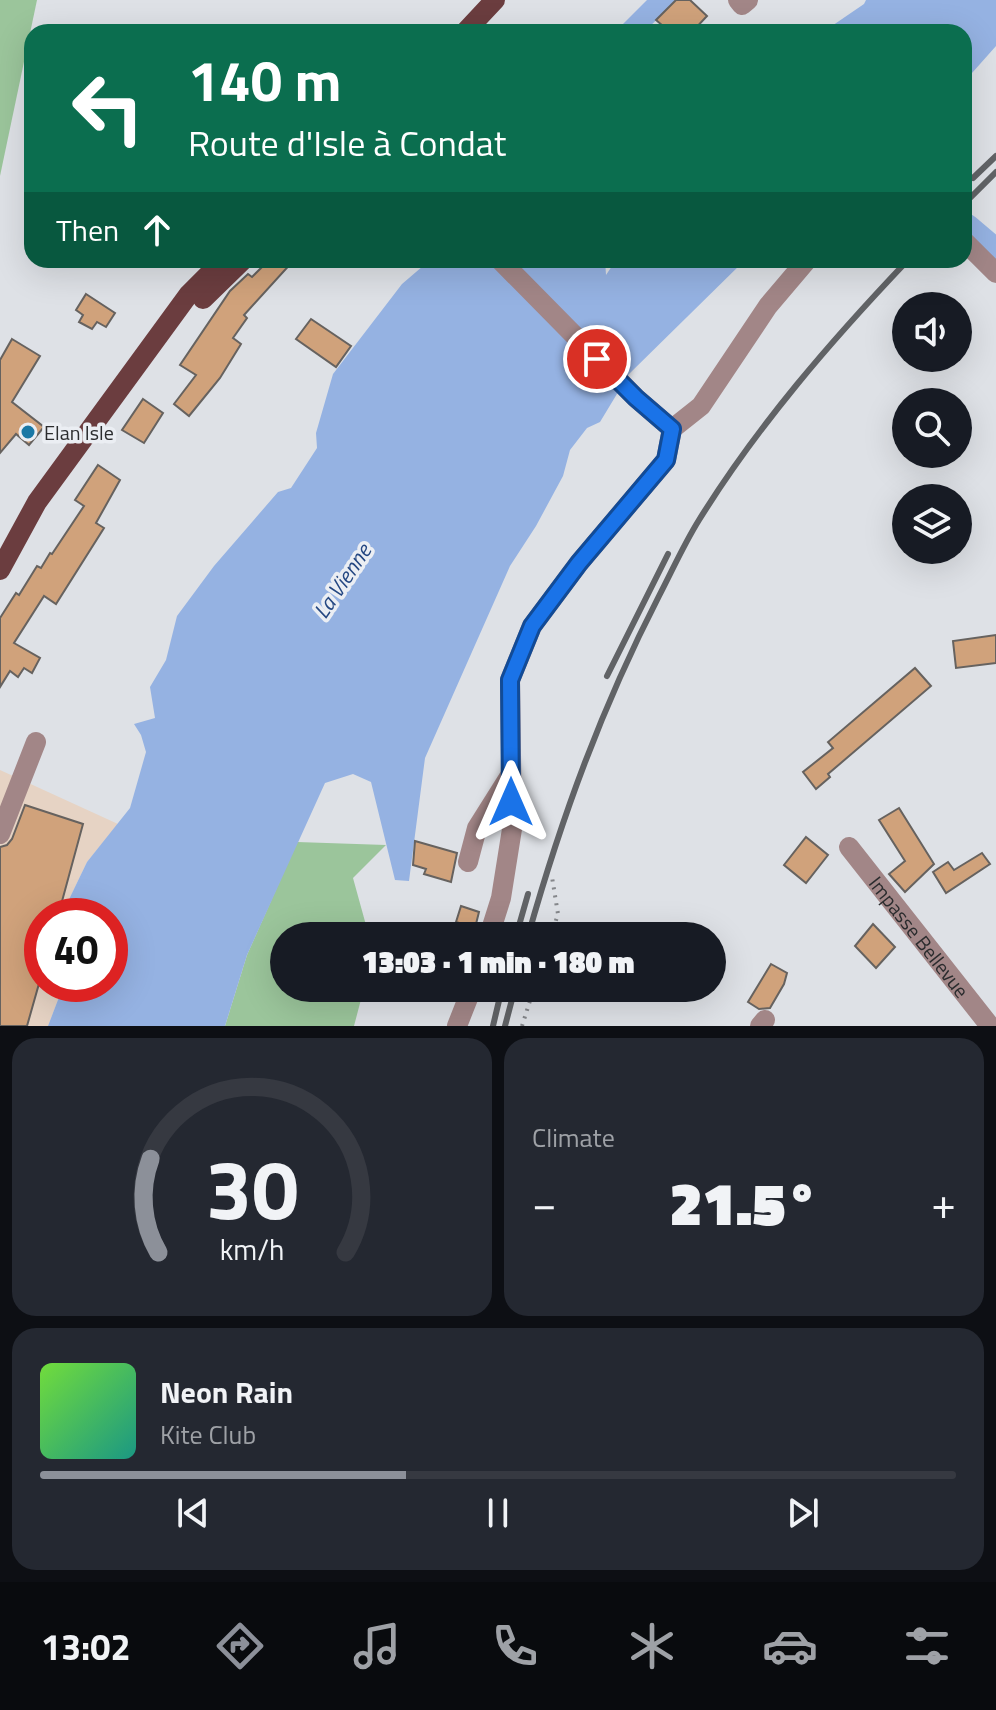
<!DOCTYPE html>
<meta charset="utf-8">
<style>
body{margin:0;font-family:"Titillium Web",sans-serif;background:#242831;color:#f1f3f6;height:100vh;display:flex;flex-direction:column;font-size:30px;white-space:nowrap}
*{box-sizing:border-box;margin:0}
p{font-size:26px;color:#9ea1a6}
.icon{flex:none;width:44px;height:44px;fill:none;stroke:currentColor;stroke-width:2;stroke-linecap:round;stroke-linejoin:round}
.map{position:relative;height:1026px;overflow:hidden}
.side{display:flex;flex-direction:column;gap:12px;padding:12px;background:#0d0f14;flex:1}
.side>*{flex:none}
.top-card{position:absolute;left:24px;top:24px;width:948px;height:244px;border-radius:24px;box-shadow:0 8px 32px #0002;background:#0b6e4f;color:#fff;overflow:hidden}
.buttons{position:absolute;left:892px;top:292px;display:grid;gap:16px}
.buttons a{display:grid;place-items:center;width:80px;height:80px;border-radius:50%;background:#171b24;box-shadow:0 8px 32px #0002;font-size:40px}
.speed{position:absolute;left:24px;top:898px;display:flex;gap:16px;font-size:40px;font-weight:700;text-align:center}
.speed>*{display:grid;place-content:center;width:104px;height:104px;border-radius:50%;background:#171b24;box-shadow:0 8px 32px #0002;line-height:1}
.speed .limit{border:12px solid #d22;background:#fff;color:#111}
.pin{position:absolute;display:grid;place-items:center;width:68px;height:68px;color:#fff;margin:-34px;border:4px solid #fff;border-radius:50%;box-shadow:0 2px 8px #0007}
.me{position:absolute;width:88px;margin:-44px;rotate:0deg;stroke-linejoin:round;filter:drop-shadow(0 0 6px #0008)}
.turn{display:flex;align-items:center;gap:28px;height:168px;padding:0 32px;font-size:36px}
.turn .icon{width:104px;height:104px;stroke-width:2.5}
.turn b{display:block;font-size:56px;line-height:68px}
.then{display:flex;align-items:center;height:76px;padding:0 32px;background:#0003;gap:16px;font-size:30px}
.big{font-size:60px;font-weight:800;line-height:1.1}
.side .tile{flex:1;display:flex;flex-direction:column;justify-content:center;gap:12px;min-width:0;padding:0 28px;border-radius:24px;background:#242831}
.side .dial{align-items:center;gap:0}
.dial svg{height:208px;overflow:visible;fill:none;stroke:#363941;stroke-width:7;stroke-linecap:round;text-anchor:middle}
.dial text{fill:#f1f3f6;stroke:none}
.song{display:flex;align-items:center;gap:24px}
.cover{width:96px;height:96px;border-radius:12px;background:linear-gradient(135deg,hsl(100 70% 55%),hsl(170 70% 35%))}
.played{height:8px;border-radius:4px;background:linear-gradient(90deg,#8c9099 40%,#363941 40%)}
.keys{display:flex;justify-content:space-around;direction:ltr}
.heat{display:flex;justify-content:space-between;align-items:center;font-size:44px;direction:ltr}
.side .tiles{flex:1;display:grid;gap:12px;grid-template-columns:1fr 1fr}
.tile:last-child{grid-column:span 2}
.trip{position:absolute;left:270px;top:922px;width:456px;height:80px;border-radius:40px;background:#171b24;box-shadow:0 8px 32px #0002;font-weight:800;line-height:80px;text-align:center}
.tab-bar{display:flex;height:128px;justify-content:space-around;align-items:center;background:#090b0e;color:#9ea1a6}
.tab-bar .icon{width:56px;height:56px}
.tab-bar .active{color:#8c9099}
.tab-bar b{font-size:36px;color:#f1f3f6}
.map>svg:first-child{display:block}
.industrial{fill:#e6d3c4}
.green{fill:#9bc59b}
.water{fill:#95b2e2}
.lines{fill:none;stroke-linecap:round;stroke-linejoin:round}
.river{stroke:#95b2e2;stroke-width:36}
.building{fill:#d0a27b;stroke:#66625f;stroke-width:2}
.path{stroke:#85878b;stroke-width:4;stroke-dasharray:2 6;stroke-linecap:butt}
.minor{stroke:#a28687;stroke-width:20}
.major{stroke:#6b3d3f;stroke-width:20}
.rail{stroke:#616366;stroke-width:6}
.route-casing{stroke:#114b97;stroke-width:20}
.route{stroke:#1a73e8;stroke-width:14}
.poi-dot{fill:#1a78a5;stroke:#ebeef3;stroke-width:3}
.labels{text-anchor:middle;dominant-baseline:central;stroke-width:7;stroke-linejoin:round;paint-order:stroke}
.poi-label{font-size:20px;fill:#2b2c2e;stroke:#ebeef3;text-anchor:start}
.street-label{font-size:20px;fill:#2b2c2e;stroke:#ebeef3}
.water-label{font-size:22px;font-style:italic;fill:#244782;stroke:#ebeef3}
</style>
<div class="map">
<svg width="996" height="1026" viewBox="0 0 996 1026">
<rect width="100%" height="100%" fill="#dee1e6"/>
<path class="industrial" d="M0,770L118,824L87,862L61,916H42V984H64L48,1026H0Z"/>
<g class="green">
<path d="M0,0H37L0,176Z"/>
<path d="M297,842L386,845L353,878L369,936H284V988H364L354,1026H225L247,955Z"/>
</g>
<g class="water">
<path d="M647,0H677L644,32H615Z"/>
<path d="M866,0H996V46L964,82V32H823L864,4Z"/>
<path d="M430,260H605L606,275L616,260H745L629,374L600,422L587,428L570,450L563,476L536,526L510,566L425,758L409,881L395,880L371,782L353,774L325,783L247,955L225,1026H48L64,984H110V916H61L87,862L130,808L146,752L141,735L134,724L155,718L150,687L166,660L177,616L214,566L278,492L291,488L317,448L316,433L333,374L402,284Z"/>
</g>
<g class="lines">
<path class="river" d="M964,231L996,258"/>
</g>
<g class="building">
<path d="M676,0H690L707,16L692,32H670L656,20Z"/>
<path d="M269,260H294L244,315L247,318L233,338L241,344L220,378L189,416L174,404L196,375L180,365L230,291L248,274L252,277Z"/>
<path d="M86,294L115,313L106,327L97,322L92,329L79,322L83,315L76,310Z"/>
<path d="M311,319L351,346L336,367L296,339Z"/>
<path d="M12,339L40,356L12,402L44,427L29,445L16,434L0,453V360Z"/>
<path d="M143,399L163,413L144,443L122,430Z"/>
<path d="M98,465L120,480L96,523L104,528L56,604L44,596L14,643L40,658L32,673L24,668L18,677L10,671L0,687V618L16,593L19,595L37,566L41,568L50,553L52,554L84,506L75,500Z"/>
<path d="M996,635V663L956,668L953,641Z"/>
<path d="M915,668L931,686L828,774L830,777L816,789L803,772L833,748L828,742Z"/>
<path d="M25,805L83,824L58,916H42V973L27,1026H0V847L7,845L12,839Z"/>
<path d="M899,808L934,864L905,892L889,874L905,861L879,820Z"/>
<path d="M806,837L828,855L806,883L784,865Z"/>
<path d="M415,841L457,853L451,882L424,874L426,869L413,865Z"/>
<path d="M982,853L990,864L946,893L933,872L948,862L954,870Z"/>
<path d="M461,906L479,912L475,928L456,922Z"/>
<path d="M873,924L895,947L876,968L855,946Z"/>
<path d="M771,964L787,973L784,984L770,1008L759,1009L748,1002Z"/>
</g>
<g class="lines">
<g class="path">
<path d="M551,936L558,914L552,877"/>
<path d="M522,1026L534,988"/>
</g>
<g class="minor">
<path d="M738,0L742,5L748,0"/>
<path d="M964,241L996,273"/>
<path d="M672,429L701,406L768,306L807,260"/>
<path d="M0,834L36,742"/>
<path id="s1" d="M849,847L990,1026"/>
<path d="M468,862L477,828L511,774"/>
<path d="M489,936L501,898L512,829L510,680L532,626L579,563L666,460L672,429L636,398L500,260"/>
<path d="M457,1026L472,988"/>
<path d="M760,1026L765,1020"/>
</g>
<g class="major">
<path d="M465,32L495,0"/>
<path d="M203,299L243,260"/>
<path d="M0,570L37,502L189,294L223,260"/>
</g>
<g class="rail">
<path d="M973,178L996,156"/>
<path d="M964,204L996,172"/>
<path d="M607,676L668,554"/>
<path d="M516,936L528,894"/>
<path d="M528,936C562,816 602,707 659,596C672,571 684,544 699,520C758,425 831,341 908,260"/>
<path d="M493,1026L502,988"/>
<path d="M505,1026L515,988"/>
</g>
</g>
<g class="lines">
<g class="route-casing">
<path id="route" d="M511,802L510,680L532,626L579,563L666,460L672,429L636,398L597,359"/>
</g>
<use href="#route" class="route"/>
</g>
<circle class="poi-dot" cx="28" cy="432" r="8"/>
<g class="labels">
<g class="poi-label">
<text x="44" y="432">Elan Isle</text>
</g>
<g class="street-label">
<text stroke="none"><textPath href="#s1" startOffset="114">Impasse Bellevue</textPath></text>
</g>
<g class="water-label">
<text transform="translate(342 581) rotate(-56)">La Vienne</text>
</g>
</g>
</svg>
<div class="buttons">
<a><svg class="icon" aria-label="sound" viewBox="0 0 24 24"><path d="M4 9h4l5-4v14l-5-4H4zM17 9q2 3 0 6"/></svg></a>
<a><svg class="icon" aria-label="search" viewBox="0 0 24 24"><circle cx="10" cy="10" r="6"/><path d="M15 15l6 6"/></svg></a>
<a><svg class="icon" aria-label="layers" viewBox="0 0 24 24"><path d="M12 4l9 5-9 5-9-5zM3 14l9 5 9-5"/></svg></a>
</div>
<div class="speed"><div class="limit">40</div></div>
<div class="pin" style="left:597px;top:359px;background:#d93025"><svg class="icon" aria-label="arrive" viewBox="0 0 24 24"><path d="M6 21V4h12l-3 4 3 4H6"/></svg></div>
<svg class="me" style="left:511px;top:802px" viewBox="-20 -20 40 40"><path d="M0-17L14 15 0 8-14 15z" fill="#1a73e8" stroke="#fff" stroke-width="4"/></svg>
<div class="trip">13:03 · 1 min · 180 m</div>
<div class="top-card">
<div class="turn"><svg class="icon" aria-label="left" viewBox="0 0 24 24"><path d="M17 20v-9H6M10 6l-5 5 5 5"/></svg><div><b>140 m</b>Route d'Isle à Condat</div></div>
<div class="then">Then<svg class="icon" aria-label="ahead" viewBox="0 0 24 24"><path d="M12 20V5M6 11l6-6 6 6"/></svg></div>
</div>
</div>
<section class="side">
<div class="tiles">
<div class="tile dial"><svg viewBox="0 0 100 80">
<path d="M14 69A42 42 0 1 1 86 69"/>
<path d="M14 69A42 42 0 0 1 11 33" stroke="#8c9099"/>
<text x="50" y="56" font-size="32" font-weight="700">30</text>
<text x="50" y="72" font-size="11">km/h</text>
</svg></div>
<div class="tile"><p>Climate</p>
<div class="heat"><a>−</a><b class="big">21.5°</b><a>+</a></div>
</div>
<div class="tile">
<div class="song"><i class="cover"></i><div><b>Neon Rain</b><p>Kite Club</p></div></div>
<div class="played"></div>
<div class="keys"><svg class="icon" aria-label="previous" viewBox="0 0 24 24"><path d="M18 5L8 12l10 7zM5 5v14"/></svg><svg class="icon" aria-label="pause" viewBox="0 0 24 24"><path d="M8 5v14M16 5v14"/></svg><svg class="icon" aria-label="next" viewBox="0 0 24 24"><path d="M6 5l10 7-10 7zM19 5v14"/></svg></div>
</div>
</div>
</section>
<nav class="tab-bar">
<b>13:02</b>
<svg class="icon active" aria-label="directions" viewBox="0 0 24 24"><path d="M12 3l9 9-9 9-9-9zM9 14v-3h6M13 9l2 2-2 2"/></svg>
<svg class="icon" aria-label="music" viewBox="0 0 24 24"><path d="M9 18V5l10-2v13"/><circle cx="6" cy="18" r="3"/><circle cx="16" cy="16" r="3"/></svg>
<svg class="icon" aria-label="phone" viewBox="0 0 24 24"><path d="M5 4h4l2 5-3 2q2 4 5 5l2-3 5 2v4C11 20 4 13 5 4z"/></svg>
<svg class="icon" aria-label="climate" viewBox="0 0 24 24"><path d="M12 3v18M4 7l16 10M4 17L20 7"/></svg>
<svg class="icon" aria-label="car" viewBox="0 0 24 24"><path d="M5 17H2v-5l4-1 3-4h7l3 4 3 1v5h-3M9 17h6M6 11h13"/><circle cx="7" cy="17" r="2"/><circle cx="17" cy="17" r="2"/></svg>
<svg class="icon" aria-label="filters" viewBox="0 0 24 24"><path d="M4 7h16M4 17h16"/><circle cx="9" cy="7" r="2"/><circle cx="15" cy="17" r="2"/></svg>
</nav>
